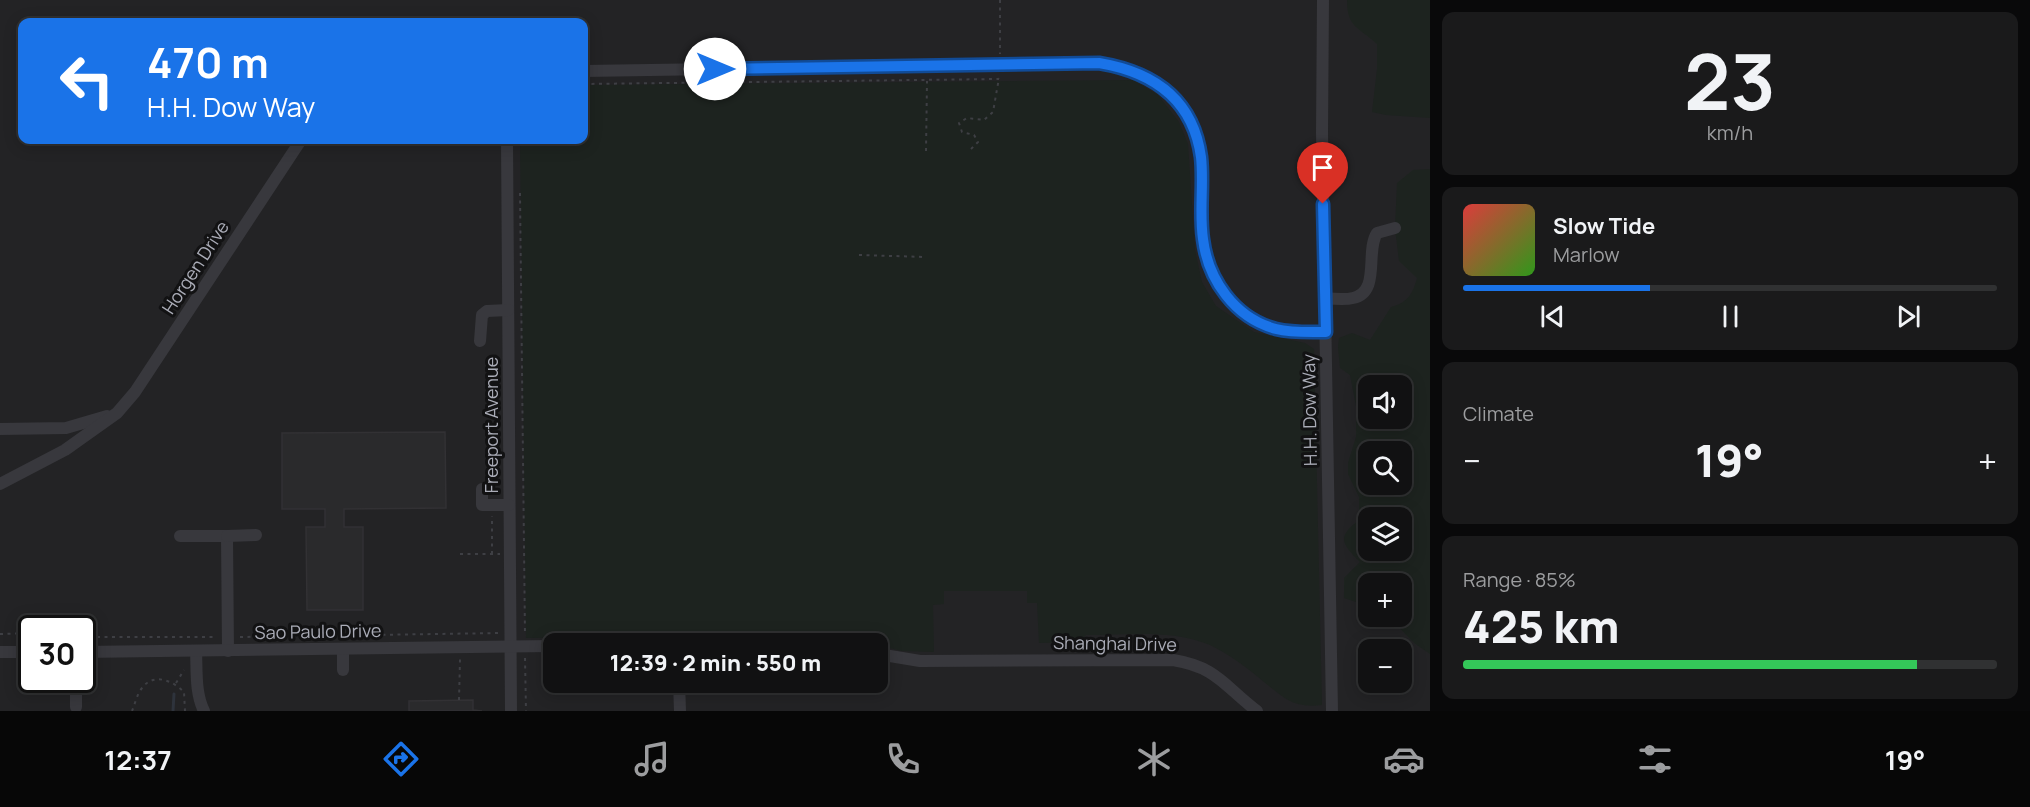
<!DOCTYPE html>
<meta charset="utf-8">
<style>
body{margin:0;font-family:Manrope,sans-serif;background:#1a1a1b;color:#f1f3f6;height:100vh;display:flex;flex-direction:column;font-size:22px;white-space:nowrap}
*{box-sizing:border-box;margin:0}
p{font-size:20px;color:#9c9d9f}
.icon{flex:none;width:33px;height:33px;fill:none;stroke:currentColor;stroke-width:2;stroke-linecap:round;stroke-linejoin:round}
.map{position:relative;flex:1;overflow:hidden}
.panel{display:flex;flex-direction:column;gap:12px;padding:12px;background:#09090a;width:600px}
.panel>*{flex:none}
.banner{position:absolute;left:18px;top:18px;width:570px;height:126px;border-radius:12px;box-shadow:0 3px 15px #0003,0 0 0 2px #303132;background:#1a73e8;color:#fff;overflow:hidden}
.tools{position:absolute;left:1358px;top:375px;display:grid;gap:12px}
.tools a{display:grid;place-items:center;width:54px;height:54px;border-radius:12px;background:#111112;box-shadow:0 3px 15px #0003,0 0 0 2px #303132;font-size:30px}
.speed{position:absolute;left:18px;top:615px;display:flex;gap:12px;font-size:30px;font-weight:700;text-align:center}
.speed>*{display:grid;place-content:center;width:78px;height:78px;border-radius:50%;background:#111112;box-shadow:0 3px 15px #0003,0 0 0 2px #303132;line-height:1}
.speed .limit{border:3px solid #111;border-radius:9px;background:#fff;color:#111}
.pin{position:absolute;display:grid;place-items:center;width:51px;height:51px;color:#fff;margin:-62px -26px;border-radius:50% 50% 50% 0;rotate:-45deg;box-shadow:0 0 6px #0007}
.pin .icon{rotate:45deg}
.me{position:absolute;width:66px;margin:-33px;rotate:90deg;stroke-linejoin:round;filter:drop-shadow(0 0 4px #0008)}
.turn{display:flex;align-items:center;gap:21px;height:126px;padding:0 30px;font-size:27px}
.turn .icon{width:78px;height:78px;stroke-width:2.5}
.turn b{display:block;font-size:42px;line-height:51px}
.big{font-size:45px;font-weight:800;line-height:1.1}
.panel .widget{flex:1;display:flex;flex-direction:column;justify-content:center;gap:9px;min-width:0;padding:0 21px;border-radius:12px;background:#1a1a1b}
.panel .dial{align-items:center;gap:0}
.dial b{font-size:78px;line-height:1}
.song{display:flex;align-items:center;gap:18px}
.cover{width:72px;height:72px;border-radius:9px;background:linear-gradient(135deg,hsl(0 70% 55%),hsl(110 70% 35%))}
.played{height:6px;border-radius:3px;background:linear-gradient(90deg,#1a73e8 35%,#303132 35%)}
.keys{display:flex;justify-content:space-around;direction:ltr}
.heat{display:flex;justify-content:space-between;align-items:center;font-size:33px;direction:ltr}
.charge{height:9px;border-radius:4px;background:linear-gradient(90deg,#34c759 85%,#303132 0)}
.trip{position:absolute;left:543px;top:633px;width:345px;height:60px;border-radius:12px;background:#111112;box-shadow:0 3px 15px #0003,0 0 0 2px #303132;font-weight:800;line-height:60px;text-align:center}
.dock{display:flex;height:96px;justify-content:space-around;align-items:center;background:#070707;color:#9c9d9f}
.dock .icon{width:42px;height:42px}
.dock .active{color:#1a73e8}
.dock b{font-size:27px;color:#f1f3f6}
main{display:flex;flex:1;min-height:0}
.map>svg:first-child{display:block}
.built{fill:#232325;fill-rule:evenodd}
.green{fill:#1d231f;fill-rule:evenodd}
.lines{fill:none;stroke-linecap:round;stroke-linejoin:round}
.stream{stroke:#2e333c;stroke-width:3}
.building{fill:#2a2a2c;stroke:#323134;stroke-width:1.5}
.path{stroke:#3e3f44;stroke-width:2;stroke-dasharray:3 4.5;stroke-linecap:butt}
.minor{stroke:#38383d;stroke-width:12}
.route-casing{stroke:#114b97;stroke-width:15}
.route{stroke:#1a73e8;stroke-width:10}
.labels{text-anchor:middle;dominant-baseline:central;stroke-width:6;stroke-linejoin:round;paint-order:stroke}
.street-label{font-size:18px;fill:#aaacb7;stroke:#121213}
</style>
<main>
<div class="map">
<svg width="1430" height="711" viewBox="0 0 1430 711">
<rect width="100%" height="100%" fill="#171718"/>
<path class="built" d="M0,0H1430V711H0ZM22,22H584V140H22ZM1368,386H1401V418H1368ZM1368,452H1401V484H1368ZM1368,518H1401V550H1368ZM1368,584H1401V616H1368ZM32,628H82V680H32ZM554,644H878V682H554ZM1368,650H1401V682H1368Z"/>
<g class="green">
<path d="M1347,0H1430V118L1386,115L1372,112L1377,69V44C1359,27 1347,28 1347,0Z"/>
<path d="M1133,80L1158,95L1179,122L1188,144L1195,250L1202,282L1216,306L1254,332L1305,343L1314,349L1322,705C1294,709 1284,698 1264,682C1249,669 1229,654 1210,645C1172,629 1127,635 1086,635L1079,642L1039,643L1037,603H1027V591H944V604L933,605L934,652L902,651L878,645V644L869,643L829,635L526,638L520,140H584V85Z"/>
<path d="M1430,169V654L1414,643L1389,617L1401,616V584H1368V606L1344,598V578L1360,562C1341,543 1337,537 1359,520V497L1348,474V463L1356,437V406L1350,375L1340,368L1338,347L1339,338L1352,333L1370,340L1391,307C1407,303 1413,294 1417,278L1399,261L1395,228L1397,183L1413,170ZM1368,386H1401V418H1368ZM1368,452H1401V484H1368ZM1368,518H1401V550H1368Z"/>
</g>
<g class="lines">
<path class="stream" d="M173,711L174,694"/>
</g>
<g class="building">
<path d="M445,432L446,508L344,509V527H363V610H307L306,527H325V509H282V433Z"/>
<path d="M473,700V710L482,711H409V701Z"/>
</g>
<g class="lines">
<g class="path">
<path d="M1000,0V54"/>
<path d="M584,84L999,79"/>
<path d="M971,149L978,142L974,135L962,132L959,123L967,118L984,120L993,112L999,78"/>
<path d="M926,151L927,81"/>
<path d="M520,193L525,635"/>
<path d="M859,255L926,257"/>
<path d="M460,554H500"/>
<path d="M492,554V516"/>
<path d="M0,634L32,633"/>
<path d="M82,637H216"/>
<path d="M240,637L501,633"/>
<path d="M525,658L526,711"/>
<path d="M176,683L184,670"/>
<path d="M459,700L460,659"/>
<path d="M132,711C135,704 137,694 142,688C154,672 173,681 184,692L185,711"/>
</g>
<g class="minor">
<path d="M1323,0L1322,133L1332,711"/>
<path d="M584,71L1099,63C1153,72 1193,99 1201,157C1204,184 1199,212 1203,239C1208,279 1235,318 1276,329C1292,333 1309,332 1326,332"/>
<path d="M507,140L511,711"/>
<path d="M1325,298C1334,299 1345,300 1353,298C1381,292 1365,251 1377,233L1395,228"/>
<path d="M480,341L482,315L487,311L508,310"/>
<path d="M0,429L66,428L107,416"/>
<path d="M0,484L65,450L117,413L135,392L301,140"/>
<path d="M482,489V505H509"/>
<path d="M180,536H227L228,651"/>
<path d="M227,536L256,535"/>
<path d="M775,644H830"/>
<path d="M343,649V670"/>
<path d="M196,651C197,671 195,693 204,711"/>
<path d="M0,652H32"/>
<path d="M82,652L554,646"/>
<path d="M878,654L920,661L1173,660C1217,667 1224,686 1257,711"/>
<path d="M679,682L680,711"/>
<path d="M76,707V680"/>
</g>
</g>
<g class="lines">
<g class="route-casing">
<path id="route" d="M715,69L1099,63C1153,72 1193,99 1201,157C1204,184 1199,212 1203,239C1208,280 1235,318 1276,329C1292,333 1309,332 1326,332L1323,204"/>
</g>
<use href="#route" class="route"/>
</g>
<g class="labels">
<g class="street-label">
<text transform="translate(195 267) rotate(-57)">Horgen Drive</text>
<text transform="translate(1309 410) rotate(-91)">H.H. Dow Way</text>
<text transform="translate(491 425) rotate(-90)">Freeport Avenue</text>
<text transform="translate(318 631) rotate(-1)">Sao Paulo Drive</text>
<text transform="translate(1115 643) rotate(1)">Shanghai Drive</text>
</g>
</g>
</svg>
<div class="tools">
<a><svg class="icon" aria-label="sound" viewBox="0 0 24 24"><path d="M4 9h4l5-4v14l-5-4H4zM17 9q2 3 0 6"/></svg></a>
<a><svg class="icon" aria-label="search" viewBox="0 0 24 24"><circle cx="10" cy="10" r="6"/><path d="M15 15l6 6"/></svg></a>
<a><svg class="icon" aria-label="layers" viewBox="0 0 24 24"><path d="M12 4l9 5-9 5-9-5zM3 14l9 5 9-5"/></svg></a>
<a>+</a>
<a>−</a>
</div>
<div class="speed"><div class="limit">30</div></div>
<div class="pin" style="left:1323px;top:204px;background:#d93025"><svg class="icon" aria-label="arrive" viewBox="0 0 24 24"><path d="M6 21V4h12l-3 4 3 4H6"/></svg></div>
<svg class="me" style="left:715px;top:69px" viewBox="-20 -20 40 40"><circle r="19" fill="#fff"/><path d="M0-13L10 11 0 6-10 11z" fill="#1a73e8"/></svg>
<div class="trip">12:39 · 2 min · 550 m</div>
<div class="banner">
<div class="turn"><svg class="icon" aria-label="left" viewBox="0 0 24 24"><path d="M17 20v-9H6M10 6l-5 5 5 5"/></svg><div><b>470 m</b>H.H. Dow Way</div></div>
</div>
</div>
<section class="panel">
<div class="widget dial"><b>23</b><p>km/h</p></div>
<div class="widget">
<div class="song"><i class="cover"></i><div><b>Slow Tide</b><p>Marlow</p></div></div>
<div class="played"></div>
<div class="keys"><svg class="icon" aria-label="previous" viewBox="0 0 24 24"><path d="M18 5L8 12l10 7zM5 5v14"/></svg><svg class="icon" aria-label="pause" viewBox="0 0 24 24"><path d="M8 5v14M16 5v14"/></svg><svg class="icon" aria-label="next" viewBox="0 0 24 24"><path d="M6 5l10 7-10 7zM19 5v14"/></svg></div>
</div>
<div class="widget"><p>Climate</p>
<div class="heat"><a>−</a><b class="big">19°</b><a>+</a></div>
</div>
<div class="widget"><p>Range · 85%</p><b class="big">425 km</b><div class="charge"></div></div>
</section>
</main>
<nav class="dock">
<b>12:37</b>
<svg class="icon active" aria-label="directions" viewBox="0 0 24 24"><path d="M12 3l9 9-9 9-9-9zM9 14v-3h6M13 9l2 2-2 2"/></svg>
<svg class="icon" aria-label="music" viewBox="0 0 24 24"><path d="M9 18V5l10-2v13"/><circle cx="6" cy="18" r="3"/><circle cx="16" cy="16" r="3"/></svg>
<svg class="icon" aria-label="phone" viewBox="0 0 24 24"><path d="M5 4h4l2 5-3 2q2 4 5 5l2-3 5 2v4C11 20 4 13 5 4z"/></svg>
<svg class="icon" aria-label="climate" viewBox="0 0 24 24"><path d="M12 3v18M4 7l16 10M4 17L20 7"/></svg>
<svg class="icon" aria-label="car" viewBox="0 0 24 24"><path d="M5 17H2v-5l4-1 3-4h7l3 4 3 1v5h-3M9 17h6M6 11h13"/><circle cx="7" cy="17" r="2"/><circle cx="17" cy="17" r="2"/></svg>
<svg class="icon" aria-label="filters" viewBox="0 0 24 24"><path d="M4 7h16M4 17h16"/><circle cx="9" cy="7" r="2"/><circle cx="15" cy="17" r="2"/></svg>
<b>19°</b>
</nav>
